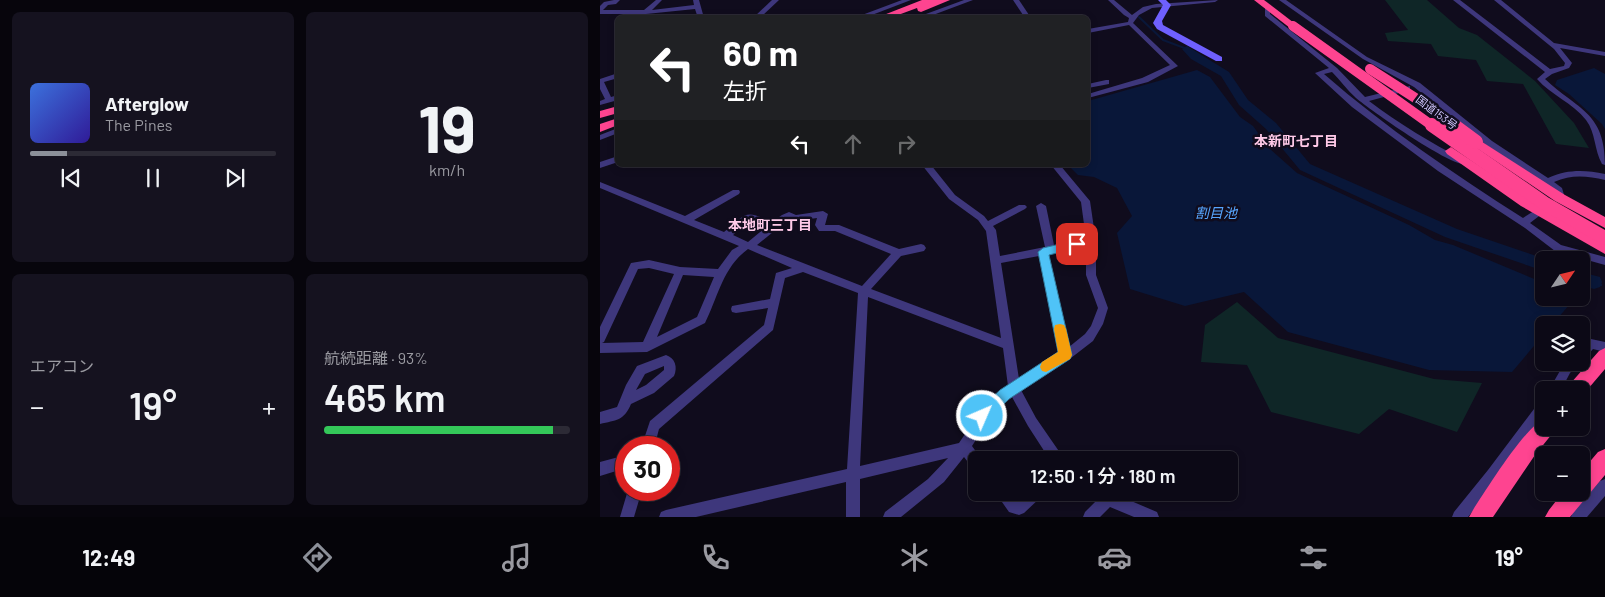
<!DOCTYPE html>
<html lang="ja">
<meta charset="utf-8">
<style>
body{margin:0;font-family:Barlow,"Noto Sans JP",sans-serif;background:#15121f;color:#f1f3f6;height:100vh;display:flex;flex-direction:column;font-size:19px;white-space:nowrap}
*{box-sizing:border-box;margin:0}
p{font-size:16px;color:#9a9aa1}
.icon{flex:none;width:28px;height:28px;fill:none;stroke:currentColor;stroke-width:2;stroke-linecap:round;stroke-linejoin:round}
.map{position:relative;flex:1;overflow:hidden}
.details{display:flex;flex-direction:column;gap:12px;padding:12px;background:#07050c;width:600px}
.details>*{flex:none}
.guide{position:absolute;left:15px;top:15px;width:475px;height:152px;border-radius:8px;box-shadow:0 2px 8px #0003,0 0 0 1px #2c2a35;background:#202124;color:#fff;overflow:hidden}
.needle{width:32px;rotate:55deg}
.controls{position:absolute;left:935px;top:251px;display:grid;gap:10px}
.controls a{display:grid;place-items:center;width:55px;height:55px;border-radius:8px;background:#0c0916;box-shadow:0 2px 8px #0003,0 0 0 1px #2c2a35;font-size:25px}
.speed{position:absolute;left:15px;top:436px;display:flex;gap:10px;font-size:25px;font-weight:700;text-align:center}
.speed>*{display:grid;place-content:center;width:65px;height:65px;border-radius:50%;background:#0c0916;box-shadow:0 2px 8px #0003,0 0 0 1px #2c2a35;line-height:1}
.speed .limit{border:8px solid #d22;background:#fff;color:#111}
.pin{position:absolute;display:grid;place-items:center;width:42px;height:42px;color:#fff;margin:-21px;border-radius:10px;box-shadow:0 2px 8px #0006}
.me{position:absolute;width:55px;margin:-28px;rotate:45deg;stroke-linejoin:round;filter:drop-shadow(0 0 4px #0008)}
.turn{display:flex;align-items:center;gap:18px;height:105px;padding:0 25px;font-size:22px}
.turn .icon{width:65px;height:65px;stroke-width:2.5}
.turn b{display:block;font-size:35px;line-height:42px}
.lanes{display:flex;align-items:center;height:48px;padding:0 25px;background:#0003;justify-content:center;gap:25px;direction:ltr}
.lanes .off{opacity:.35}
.big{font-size:38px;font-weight:600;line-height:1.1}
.details .card{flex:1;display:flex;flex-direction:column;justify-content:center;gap:8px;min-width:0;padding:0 18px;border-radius:8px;background:#15121f}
.details .dial{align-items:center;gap:0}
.dial b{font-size:65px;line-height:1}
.song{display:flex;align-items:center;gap:15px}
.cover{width:60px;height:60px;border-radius:8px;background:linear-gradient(135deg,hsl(220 70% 55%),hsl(250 70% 35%))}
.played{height:5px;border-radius:2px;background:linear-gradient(90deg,#8c9099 15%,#2c2a35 15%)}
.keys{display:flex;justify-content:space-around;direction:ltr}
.heat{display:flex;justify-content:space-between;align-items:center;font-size:28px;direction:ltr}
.charge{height:8px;border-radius:4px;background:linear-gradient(90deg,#34c759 93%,#2c2a35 0)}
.details .tiles{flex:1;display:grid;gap:12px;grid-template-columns:repeat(2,1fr)}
.trip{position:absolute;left:368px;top:451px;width:270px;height:50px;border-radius:8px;background:#0c0916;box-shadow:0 2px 8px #0003,0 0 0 1px #2c2a35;font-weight:600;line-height:50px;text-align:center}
.menu{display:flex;height:80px;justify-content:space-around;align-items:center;background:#050409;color:#9a9aa1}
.menu .icon{width:35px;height:35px}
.menu .active{color:#8c9099}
.menu b{font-size:22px;color:#f1f3f6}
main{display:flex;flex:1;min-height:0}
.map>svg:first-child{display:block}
.green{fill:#0f2627}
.water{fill:#091739}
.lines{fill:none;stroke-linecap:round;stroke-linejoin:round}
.stream-far1{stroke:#091739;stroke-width:2}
.stream{stroke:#091739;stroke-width:2.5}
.river{fill:#091739;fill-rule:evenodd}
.street{fill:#3e377c;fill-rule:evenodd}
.secondary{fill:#6f60fe;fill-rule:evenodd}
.highway{fill:#fe4490;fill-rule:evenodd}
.highway-bridge-far1{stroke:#fe4490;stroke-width:10}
.highway-bridge{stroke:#fe4490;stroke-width:14}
.route{fill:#4fc3f7;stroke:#337fa1}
.slow{fill:#f59e0b}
.labels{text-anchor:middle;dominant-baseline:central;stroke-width:5;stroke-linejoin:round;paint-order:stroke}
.far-street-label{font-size:11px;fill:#d2c8ff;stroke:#100c1d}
.neighbourhood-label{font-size:14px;font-weight:bold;fill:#ffcae8;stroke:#100c1d}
.water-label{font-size:14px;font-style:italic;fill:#57a5fe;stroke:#100c1d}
</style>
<main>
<section class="details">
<div class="tiles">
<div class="card">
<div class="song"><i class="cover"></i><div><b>Afterglow</b><p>The Pines</p></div></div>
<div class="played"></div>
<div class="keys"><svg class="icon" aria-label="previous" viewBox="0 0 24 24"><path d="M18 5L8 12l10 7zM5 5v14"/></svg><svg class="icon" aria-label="pause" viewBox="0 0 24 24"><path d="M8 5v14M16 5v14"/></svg><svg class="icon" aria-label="next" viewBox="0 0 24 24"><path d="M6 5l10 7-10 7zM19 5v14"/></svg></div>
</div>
<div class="card dial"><b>19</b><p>km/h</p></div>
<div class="card"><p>エアコン</p>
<div class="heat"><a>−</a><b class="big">19°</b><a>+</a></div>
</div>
<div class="card"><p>航続距離 · 93%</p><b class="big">465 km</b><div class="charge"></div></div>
</div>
</section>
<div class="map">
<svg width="1005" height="517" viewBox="0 0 1005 517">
<rect width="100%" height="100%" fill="#100c1d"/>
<g class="green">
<path d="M785,0H827L859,28L877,35L935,81L974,123L989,148L956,144L923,84L887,81L876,60L838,56L831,44L788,41L785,33L808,30Z"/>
<path d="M637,302L678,338L834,379L882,383L857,432L789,409L759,434L671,412L647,365L601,362L605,325Z"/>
</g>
<g class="water">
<path d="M994,68L1005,74V129L1002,124L969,94L955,85L957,80Z"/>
<path d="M597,70L610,77L640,117L653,126L669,148L697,173L809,225L835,240L853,245L944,283V298H975L952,325H944V334L912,372L829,370L688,332L644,292L585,306L530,289L517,233L532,216L517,188L494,177L478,175L468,165H488V101Z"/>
</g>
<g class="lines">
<path class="stream-far1" d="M539,17L563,40L587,49"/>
<path class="stream" d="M994,282L1001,285"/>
<g class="river">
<path d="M587,46L629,72L648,100L676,123L710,164L857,229L948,260H944V271L845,237L700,170L666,129L639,105L621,76L591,59L582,49Z"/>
<path d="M981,272L1000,277L1002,282L1000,287L994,289L981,285Z"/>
</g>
<g class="street">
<path d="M14,0H20L16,4L8,5L3,10H44L56,0H62L52,10L94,5L93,0H99L104,18H98L95,9L46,14H0V6L4,2Z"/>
<path d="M172,0H179L160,18H153Z"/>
<path d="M302,0H311L264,18H254Z"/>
<path d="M364,0H373L325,18H315Z"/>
<path d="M413,0H419L431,18H425Z"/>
<path d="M508,0H514L532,15L543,7L556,4L618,0L615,2L552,8L539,15L533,23L578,66L548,82L488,98V94L542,78L570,65L529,25L488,33V29L528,22L529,18L524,15Z"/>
<path d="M679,0H686L767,57L820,83L892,141L948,178C968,169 985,170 1005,174V180C987,176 972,174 954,182L962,188L965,198L963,200H957L954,189L886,145L814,87L763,59Z"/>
<path d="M853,0H860L950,69L964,66L965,63L954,49L894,0H901L954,43L1005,52V56L960,48L972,63L969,68L952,74L945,79C978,110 1005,112 1005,165L1002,164C994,150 996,133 986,120C973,103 951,95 937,79L945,72Z"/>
<path d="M665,6L670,7V14L737,68L765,97L810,86V90L769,101C798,123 832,144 865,160V164C850,166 770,110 756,98C747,90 740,80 732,72L724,74C786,128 854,174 923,218L937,209H943L945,211L943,213L930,223L961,245L1005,257V265L955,251L925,228L838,171L752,107L715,73L729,68L665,16Z"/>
<path d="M18,73V78L4,82L11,97L18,95V100L0,105V101L5,99L0,89V79Z"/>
<path d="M506,80H509V84L488,88V84Z"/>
<path d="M18,128V133L0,140V135Z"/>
<path d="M18,156V162L0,168V162Z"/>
<path d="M322,165H331L355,195L384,216L388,221L419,205H425L427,207L425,209L393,226L396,230L400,256L445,247L436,206L441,203L446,206L454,245L486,239L481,202L451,165H460L490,201L496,242V275L508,308L503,324L493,341L471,358L421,390L436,418L465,460H450L428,426L412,397L392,415L372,446L382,460H376V467L371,466L364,457L344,482L301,517H283L285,512L328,479L348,458L260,479V517H246V482L96,517H59L61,512L66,510L247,469L258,293L203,272L185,278L173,330L59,429L54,448H41L50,421L164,325L168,308L136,313L132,312L131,309L132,306L170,299L176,273L192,268L148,249C123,267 118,297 105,323L47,352L0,353V327L31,263L49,260L80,267L118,269L132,250L139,246L0,188V182L85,216L133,190H139L140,192L139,194L94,220L124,232C147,213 144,209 172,222L182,215L189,212L196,215L223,211L228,214L225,225H239L299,249L321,244L324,245L326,248L324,251L301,256L271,289L401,338L386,231L378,220L349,199ZM217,218L215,225L219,231H235L291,254L262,286L157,245L189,219L195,221ZM151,220L166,227L148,242L133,235ZM486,247V275L498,308L491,326L485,334L469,347L448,254ZM439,256L459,354L419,379L401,263ZM49,268L74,274L43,342L2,343L4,342L38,269ZM83,275L114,277L97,317L57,337ZM268,297L403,348L408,386L383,407L359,443L260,466Z"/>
<path d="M991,339L1005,342V352L993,349L985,358L981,359V346Z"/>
<path d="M66,355C75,358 78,367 74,376L54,393L31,404C24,421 16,420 0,424V412L17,407L26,385L37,366ZM64,366V370L46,385L36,390L45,374Z"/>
<path d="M965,362H979L970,373L961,390H949Z"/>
<path d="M944,399V415L898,480L868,517H852L854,512L888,470L940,401Z"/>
<path d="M26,455V468L0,476V462Z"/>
<path d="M1005,479V496L987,517H971L973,512L1000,481Z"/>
<path d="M28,490H42L34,517H20Z"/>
<path d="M395,492H411L417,500L425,492H443L441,497L424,513L419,515L409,512Z"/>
<path d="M488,492H510L557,512L559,517H534L510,507L500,517H483L485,512L497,500L490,497Z"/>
</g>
<path class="secondary" d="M558,0H566L571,5L562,21L563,25L622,57V61H616L557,29L553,23L563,5Z"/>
<g class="highway">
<path d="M322,0H350L321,12L318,11L317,8L290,18H276Z"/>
<path d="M654,0H664L698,26L696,28H690Z"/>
<path d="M18,106V113L0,118V111Z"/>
<path d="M18,118V125L0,132V124Z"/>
<path d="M876,138L965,195L1005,217V228L955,201L872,145L870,142Z"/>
<path d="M851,147L931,200L1005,242V254L921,206L847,154L845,151Z"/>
<path d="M1005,348V369L982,396L981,390H967L970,384L999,351Z"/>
<path d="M944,419V428H954L952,434L935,455L893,517H869L873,510C886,490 925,427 944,419Z"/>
<path d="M1005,449V475L970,517H945L949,510L963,492H981V472L998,452Z"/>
</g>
<g class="highway-bridge-far1">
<path d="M693,26L834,127"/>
<path d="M770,69L820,101L855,127"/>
</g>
<g class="highway-bridge">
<path d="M832,125L944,203L1005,238"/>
<path d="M853,125L876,142"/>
</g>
</g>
<path class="route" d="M477,240L481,241L483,244L481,247L449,255L472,355L470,359L409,399L387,421L382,423L376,421L374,416L376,412L400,390L458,352L438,252L443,248Z"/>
<path class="slow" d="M460,324L464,325L466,329L472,355L470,359L446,372L442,371L440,367L442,362L458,352L454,329L455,325Z"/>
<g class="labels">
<g class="far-street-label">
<text transform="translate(837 112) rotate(37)">国道153号</text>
</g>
<g class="neighbourhood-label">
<text x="696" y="140">本新町七丁目</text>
<text x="170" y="224">本地町三丁目</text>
</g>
<g class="water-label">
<text x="616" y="212">割目池</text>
</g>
</g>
</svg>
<div class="controls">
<a><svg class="needle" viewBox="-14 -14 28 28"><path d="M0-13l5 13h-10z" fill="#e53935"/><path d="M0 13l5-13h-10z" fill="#9a9aa1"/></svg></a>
<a><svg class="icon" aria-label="layers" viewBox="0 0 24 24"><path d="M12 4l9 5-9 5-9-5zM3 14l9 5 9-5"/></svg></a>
<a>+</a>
<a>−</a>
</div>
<div class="speed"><div class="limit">30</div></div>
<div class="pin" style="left:477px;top:244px;background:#d93025"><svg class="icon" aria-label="arrive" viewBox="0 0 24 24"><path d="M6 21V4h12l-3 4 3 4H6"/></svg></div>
<svg class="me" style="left:382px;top:416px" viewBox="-20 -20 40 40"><circle r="17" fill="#4fc3f7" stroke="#fff" stroke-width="3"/><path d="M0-11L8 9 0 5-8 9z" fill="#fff"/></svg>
<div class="trip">12:50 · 1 分 · 180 m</div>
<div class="guide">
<div class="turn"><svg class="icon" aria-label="left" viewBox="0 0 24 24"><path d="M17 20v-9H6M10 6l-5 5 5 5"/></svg><div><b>60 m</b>左折</div></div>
<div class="lanes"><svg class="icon" aria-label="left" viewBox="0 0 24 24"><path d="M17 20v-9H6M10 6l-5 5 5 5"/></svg><svg class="icon off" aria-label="ahead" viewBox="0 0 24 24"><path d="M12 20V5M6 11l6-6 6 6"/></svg><svg class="icon off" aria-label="right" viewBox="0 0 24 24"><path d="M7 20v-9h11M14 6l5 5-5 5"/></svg></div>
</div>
</div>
</main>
<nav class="menu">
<b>12:49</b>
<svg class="icon active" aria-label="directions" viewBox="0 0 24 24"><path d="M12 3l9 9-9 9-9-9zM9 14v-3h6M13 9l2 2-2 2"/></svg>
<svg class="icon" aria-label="music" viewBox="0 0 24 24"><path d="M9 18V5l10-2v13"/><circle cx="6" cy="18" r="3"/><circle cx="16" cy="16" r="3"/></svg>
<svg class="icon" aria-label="phone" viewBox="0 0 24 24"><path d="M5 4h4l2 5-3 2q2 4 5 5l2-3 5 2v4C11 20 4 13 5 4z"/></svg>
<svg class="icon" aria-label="climate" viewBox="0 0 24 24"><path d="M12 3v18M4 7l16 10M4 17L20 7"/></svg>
<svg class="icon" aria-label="car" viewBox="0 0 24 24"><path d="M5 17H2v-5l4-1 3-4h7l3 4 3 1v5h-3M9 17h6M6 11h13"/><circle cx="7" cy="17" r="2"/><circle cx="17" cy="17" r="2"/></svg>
<svg class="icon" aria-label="filters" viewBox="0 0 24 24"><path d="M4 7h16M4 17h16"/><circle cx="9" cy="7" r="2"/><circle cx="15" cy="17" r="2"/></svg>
<b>19°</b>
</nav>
